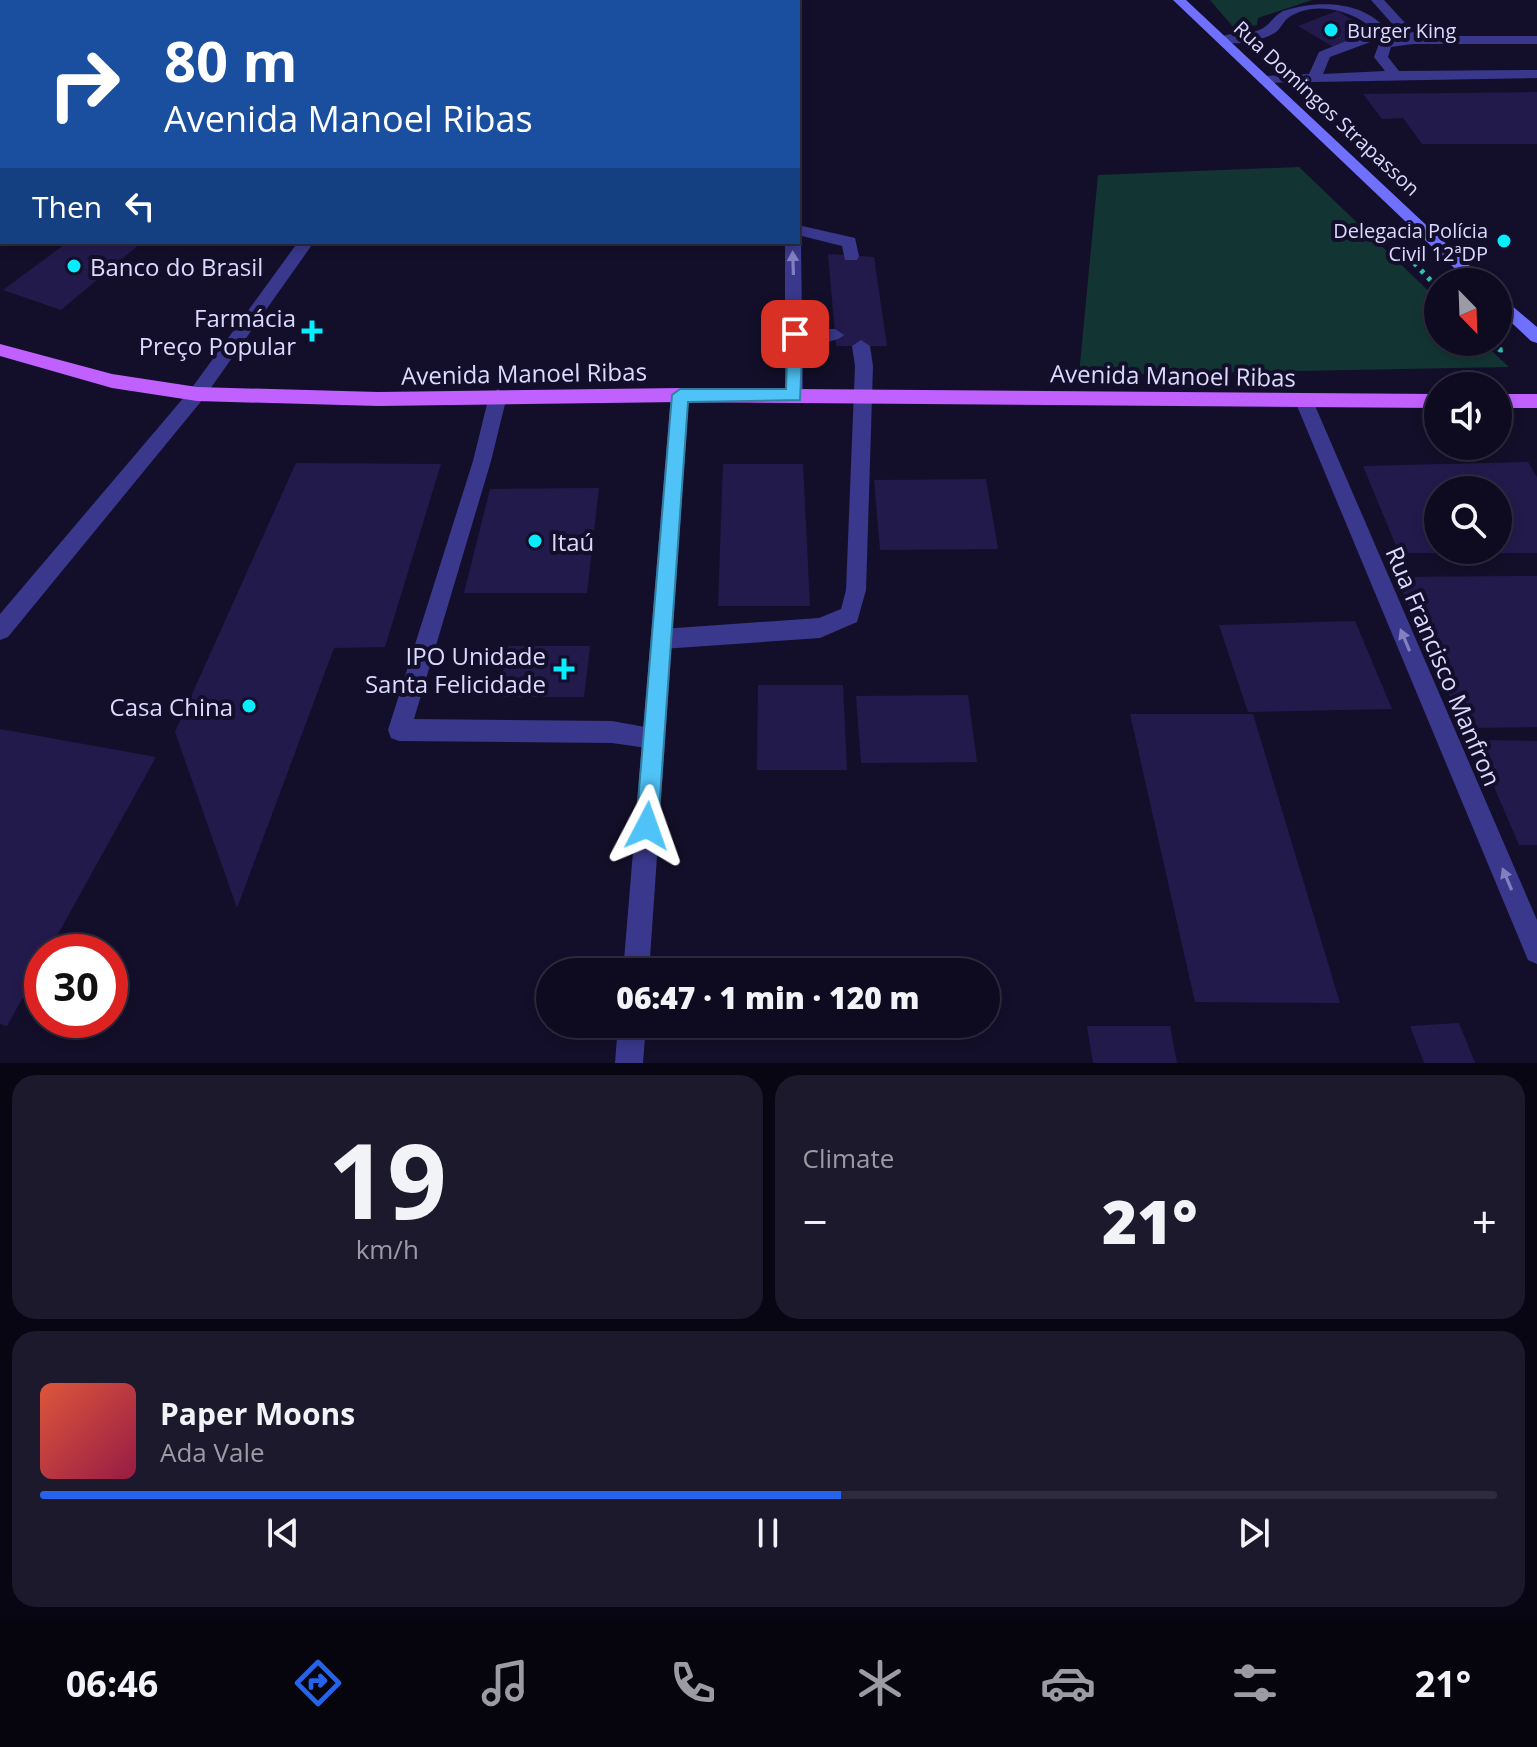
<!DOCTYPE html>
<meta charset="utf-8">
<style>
body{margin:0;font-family:"Open Sans",sans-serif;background:#1c192d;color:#f1f3f6;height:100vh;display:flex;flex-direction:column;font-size:30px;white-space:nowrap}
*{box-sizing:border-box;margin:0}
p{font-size:26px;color:#9b9ba5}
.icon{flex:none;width:44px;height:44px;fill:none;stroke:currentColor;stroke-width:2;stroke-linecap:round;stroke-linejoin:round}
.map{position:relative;height:1063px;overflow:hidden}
.panel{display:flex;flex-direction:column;gap:12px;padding:12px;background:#080612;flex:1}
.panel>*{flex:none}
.banner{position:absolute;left:0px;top:0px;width:800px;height:244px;box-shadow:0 4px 12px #0003,0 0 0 2px #2e2b3e;background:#1a4fa0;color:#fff;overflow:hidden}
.needle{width:52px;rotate:157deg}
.buttons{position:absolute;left:1424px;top:268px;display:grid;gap:16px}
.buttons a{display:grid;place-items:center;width:88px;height:88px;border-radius:50%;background:#0e0b20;box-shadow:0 4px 12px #0003,0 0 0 2px #2e2b3e;font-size:40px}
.speed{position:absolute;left:24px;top:934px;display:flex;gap:16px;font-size:40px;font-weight:700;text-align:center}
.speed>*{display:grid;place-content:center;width:104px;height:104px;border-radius:50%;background:#0e0b20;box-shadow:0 4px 12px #0003,0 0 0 2px #2e2b3e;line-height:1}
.speed .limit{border:12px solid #d22;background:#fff;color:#111}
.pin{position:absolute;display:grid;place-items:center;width:68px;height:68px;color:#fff;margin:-34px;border-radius:16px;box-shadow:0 4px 12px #0006}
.me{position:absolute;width:88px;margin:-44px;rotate:4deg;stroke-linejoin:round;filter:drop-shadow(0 0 6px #0008)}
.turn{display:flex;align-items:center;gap:28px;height:168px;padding:0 32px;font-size:36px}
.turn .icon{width:104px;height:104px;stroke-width:2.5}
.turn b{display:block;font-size:56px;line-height:68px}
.then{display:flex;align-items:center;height:76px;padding:0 32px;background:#0003;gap:16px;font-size:30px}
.big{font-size:60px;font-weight:800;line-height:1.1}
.panel .widget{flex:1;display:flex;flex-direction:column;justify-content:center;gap:12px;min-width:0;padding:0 28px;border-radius:24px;background:#1c192d}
.panel .dial{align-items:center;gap:0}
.dial b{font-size:104px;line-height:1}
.song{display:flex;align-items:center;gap:24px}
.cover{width:96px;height:96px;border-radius:12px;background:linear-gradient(135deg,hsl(10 70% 55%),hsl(340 70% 35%))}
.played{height:8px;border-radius:4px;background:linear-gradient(90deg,#2563eb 55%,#2e2b3e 55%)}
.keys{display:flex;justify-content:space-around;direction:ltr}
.heat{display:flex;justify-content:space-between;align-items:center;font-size:44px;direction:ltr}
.panel .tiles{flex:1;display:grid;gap:12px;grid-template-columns:1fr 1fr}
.widget:last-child{grid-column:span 2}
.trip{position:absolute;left:536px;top:958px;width:464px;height:80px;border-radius:40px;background:#0e0b20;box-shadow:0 4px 12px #0003,0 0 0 2px #2e2b3e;font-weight:800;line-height:80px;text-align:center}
.dock{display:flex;height:128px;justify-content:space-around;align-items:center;background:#06040d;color:#9b9ba5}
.dock .icon{width:56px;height:56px}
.dock .current{color:#2563eb}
.dock b{font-size:36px;color:#f1f3f6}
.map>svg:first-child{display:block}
.green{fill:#123533}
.building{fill:#231a4c}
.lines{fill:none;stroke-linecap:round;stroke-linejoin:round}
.path-far1{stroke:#2ac2b4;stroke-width:4;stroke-dasharray:3 4;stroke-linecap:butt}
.path{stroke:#2ac2b4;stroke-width:5;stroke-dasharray:4 6;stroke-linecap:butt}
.service{fill:#39388c;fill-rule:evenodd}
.minor{fill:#39388c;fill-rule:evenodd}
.secondary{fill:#7070ff;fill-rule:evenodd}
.primary{fill:#bf60ff;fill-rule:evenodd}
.oneway{fill:#8280c0}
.route{fill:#4fc3f7;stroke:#337fa1;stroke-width:2}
.poi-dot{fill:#05edff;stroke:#130f2a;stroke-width:3}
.labels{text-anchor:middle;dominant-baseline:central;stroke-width:8;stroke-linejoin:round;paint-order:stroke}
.far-poi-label{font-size:20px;fill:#dcd9ff;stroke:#130f2a;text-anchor:start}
.far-street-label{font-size:20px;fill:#dcd9ff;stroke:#130f2a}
.poi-label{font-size:24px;fill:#dcd9ff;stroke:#130f2a;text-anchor:end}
.street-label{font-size:24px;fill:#dcd9ff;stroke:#130f2a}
</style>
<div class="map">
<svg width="1537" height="1063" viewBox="0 0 1537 1063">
<rect width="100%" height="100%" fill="#130f2a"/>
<g class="green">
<path d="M1210,0H1312L1258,18L1257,25L1234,28Z"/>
<path d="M1299,167L1438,300V342H1482L1509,367L1079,375L1098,175Z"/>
</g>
<g class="building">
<path d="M1337,11L1365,27L1349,33L1359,39L1335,48L1298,26Z"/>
<path d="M1537,92V144H1422L1403,118L1382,119L1363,94Z"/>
<path d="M68,242H142L61,310L3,290Z"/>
<path d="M828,254L874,257L887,346H836Z"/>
<path d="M1528,462L1537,477V553H1474L1498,550V490H1438V553H1399L1363,466Z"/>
<path d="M296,463L441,464L385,647L334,648L237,908L175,732Z"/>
<path d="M723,464H803L810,606H718Z"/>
<path d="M986,479L998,549L880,550L874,480Z"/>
<path d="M599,488L587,593H464L490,489Z"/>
<path d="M1537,576V727L1464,728L1396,577Z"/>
<path d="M1355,621L1392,709L1248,712L1219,625Z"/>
<path d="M508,646H590L584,697H498Z"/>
<path d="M758,685H843L847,770H757Z"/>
<path d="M968,695L977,762L861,763L856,696Z"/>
<path d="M1130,714H1253L1340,1003L1195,1002Z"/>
<path d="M0,729L156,757L48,952H42V963L7,1026L0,1024Z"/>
<path d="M1474,740L1537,741V845H1519Z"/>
<path d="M1459,1023L1475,1063H1424L1410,1026Z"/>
<path d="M1087,1026H1170L1177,1063H1093Z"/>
</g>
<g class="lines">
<path class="path-far1" d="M1408,257L1416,265"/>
<g class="path">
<path d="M1414,263L1438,288"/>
<path d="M1492,342L1500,350L1508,349"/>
</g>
<g class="service">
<rect x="644" y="0" width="12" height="2"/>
<path d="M1371,0H1384L1417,36H1537V44H1413L1391,47L1388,57L1399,71L1537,70V78L1260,83V77L1265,76L1309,74L1319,52L1374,30C1353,10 1314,0 1288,18C1283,22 1281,28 1276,32C1263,41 1229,48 1217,39C1228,31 1246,36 1259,30C1270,26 1273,16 1283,11C1318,0 1362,0 1387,30L1381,38L1330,57L1323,74L1385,71L1374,57L1379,44L1404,37Z"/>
<path d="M798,225L855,238L859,256L857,260H845L842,246L798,235Z"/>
<path d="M298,242H314L203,399H191L188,394L191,389Z"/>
<path d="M795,328L835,329L844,335C834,346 796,344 786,334Z"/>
<path d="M861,340L870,346L873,366L866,590L857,622L820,638L662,649L654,646L651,639L654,632L662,629L819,618L841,609L846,590L855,366L852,346Z"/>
<path d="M498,389L507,396L491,461L414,719L612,721L662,730L665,738L662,746L654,749L612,743L399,741L391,738L388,730L473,461L489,396Z"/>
</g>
<g class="minor">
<rect x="781" y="0" width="12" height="2"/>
<path d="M798,238L801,242L803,396L794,403L785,396V242H798Z"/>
<path d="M197,387L203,389L206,394L203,399L8,637L0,640V614L191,389Z"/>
<path d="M680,388L689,395L649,972H623L671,395Z"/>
<path d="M1304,394L1313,401L1537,920V964L1528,960L1295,401Z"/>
<path d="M618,1024H646L643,1063H615Z"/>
</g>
<g class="secondary">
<path d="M306,0H327L305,2Z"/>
<path d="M1173,0H1186L1487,282H1469Z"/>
<rect x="0" y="59" width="2" height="8"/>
<path d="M1498,294L1537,327V343L1531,341L1498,310Z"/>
</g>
<g class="primary">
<path d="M0,344L112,374L197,387L378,392L680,388L1438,394V408L680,402L378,406L197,401L112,388L0,356Z"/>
<rect x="1498" y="394" width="39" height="14"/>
</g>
</g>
<defs><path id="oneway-solid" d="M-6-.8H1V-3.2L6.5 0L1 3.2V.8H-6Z" transform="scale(2)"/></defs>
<g class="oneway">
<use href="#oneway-solid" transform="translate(793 263) rotate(-92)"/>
<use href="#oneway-solid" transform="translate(1405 640) rotate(-113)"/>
<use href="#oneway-solid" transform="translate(1507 879) rotate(-113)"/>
</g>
<path class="route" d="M795,329L803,334L800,400L688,402L658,826L655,833L647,837L640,833L636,826L672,395L680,389H786L788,334Z"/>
<g class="poi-dot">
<circle cx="1331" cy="30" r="8"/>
<circle cx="1504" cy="241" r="8"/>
<circle cx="74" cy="266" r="8"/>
<path d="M308 319h8v8h8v8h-8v8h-8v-8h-8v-8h8z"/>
<circle cx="535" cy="541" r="8"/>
<path d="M560 657h8v8h8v8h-8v8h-8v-8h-8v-8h8z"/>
<circle cx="249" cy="706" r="8"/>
</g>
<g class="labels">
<g class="far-poi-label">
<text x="1347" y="30">Burger King</text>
<text x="1488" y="230" text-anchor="end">Delegacia Polícia<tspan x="1488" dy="23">Civil 12ªDP</tspan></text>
</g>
<g class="far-street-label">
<text transform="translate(1327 108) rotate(43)">Rua Domingos Strapasson</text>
</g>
<g class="poi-label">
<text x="90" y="266" text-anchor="start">Banco do Brasil</text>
<text x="296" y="317">Farmácia<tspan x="296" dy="28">Preço Popular</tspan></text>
<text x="551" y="541" text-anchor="start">Itaú</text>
<text x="546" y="655">IPO Unidade<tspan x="546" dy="28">Santa Felicidade</tspan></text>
<text x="233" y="706">Casa China</text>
</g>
<g class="street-label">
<text transform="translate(524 373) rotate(-1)">Avenida Manoel Ribas</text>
<text transform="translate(1173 375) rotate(1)">Avenida Manoel Ribas</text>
<text transform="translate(1444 666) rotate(67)">Rua Francisco Manfron</text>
</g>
</g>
</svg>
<div class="buttons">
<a><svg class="needle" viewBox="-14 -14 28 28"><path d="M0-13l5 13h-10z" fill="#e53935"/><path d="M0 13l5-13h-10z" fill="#9b9ba5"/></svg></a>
<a><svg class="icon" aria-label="sound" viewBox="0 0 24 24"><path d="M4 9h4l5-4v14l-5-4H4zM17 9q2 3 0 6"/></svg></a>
<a><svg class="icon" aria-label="search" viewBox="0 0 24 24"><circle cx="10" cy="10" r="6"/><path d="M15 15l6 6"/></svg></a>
</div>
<div class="speed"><div class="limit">30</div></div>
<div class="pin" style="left:795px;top:334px;background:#d93025"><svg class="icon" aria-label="arrive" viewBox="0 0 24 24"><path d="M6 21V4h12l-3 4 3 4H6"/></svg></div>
<svg class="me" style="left:647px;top:826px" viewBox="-20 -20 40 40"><path d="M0-17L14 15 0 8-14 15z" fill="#4fc3f7" stroke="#fff" stroke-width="4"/></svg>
<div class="trip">06:47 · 1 min · 120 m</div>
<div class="banner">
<div class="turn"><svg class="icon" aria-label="right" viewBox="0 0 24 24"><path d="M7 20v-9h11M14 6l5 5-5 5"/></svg><div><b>80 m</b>Avenida Manoel Ribas</div></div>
<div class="then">Then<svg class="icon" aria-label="left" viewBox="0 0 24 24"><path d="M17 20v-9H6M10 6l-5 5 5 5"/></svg></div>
</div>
</div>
<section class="panel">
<div class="tiles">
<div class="widget dial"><b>19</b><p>km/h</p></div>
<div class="widget"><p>Climate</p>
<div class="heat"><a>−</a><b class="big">21°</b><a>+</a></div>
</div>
<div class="widget">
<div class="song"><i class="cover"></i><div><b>Paper Moons</b><p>Ada Vale</p></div></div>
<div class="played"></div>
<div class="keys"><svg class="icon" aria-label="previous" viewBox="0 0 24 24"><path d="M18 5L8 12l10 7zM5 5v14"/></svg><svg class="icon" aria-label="pause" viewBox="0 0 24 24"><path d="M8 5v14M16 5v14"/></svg><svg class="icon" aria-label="next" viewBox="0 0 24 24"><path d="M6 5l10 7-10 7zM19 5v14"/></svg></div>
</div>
</div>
</section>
<nav class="dock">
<b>06:46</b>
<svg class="icon current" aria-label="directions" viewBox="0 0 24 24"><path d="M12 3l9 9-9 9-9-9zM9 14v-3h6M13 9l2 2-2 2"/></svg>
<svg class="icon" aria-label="music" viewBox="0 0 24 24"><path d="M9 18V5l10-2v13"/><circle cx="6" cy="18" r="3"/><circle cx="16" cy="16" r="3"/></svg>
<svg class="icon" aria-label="phone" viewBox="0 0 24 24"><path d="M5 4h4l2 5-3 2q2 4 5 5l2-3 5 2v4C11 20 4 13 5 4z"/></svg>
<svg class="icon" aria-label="climate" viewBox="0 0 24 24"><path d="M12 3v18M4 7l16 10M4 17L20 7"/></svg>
<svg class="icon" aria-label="car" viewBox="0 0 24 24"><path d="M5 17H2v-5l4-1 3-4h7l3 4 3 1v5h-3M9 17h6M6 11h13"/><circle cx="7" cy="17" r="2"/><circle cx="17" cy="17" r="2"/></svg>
<svg class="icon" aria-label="filters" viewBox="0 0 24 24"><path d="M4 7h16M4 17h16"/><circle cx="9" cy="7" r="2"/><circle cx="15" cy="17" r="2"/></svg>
<b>21°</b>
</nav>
